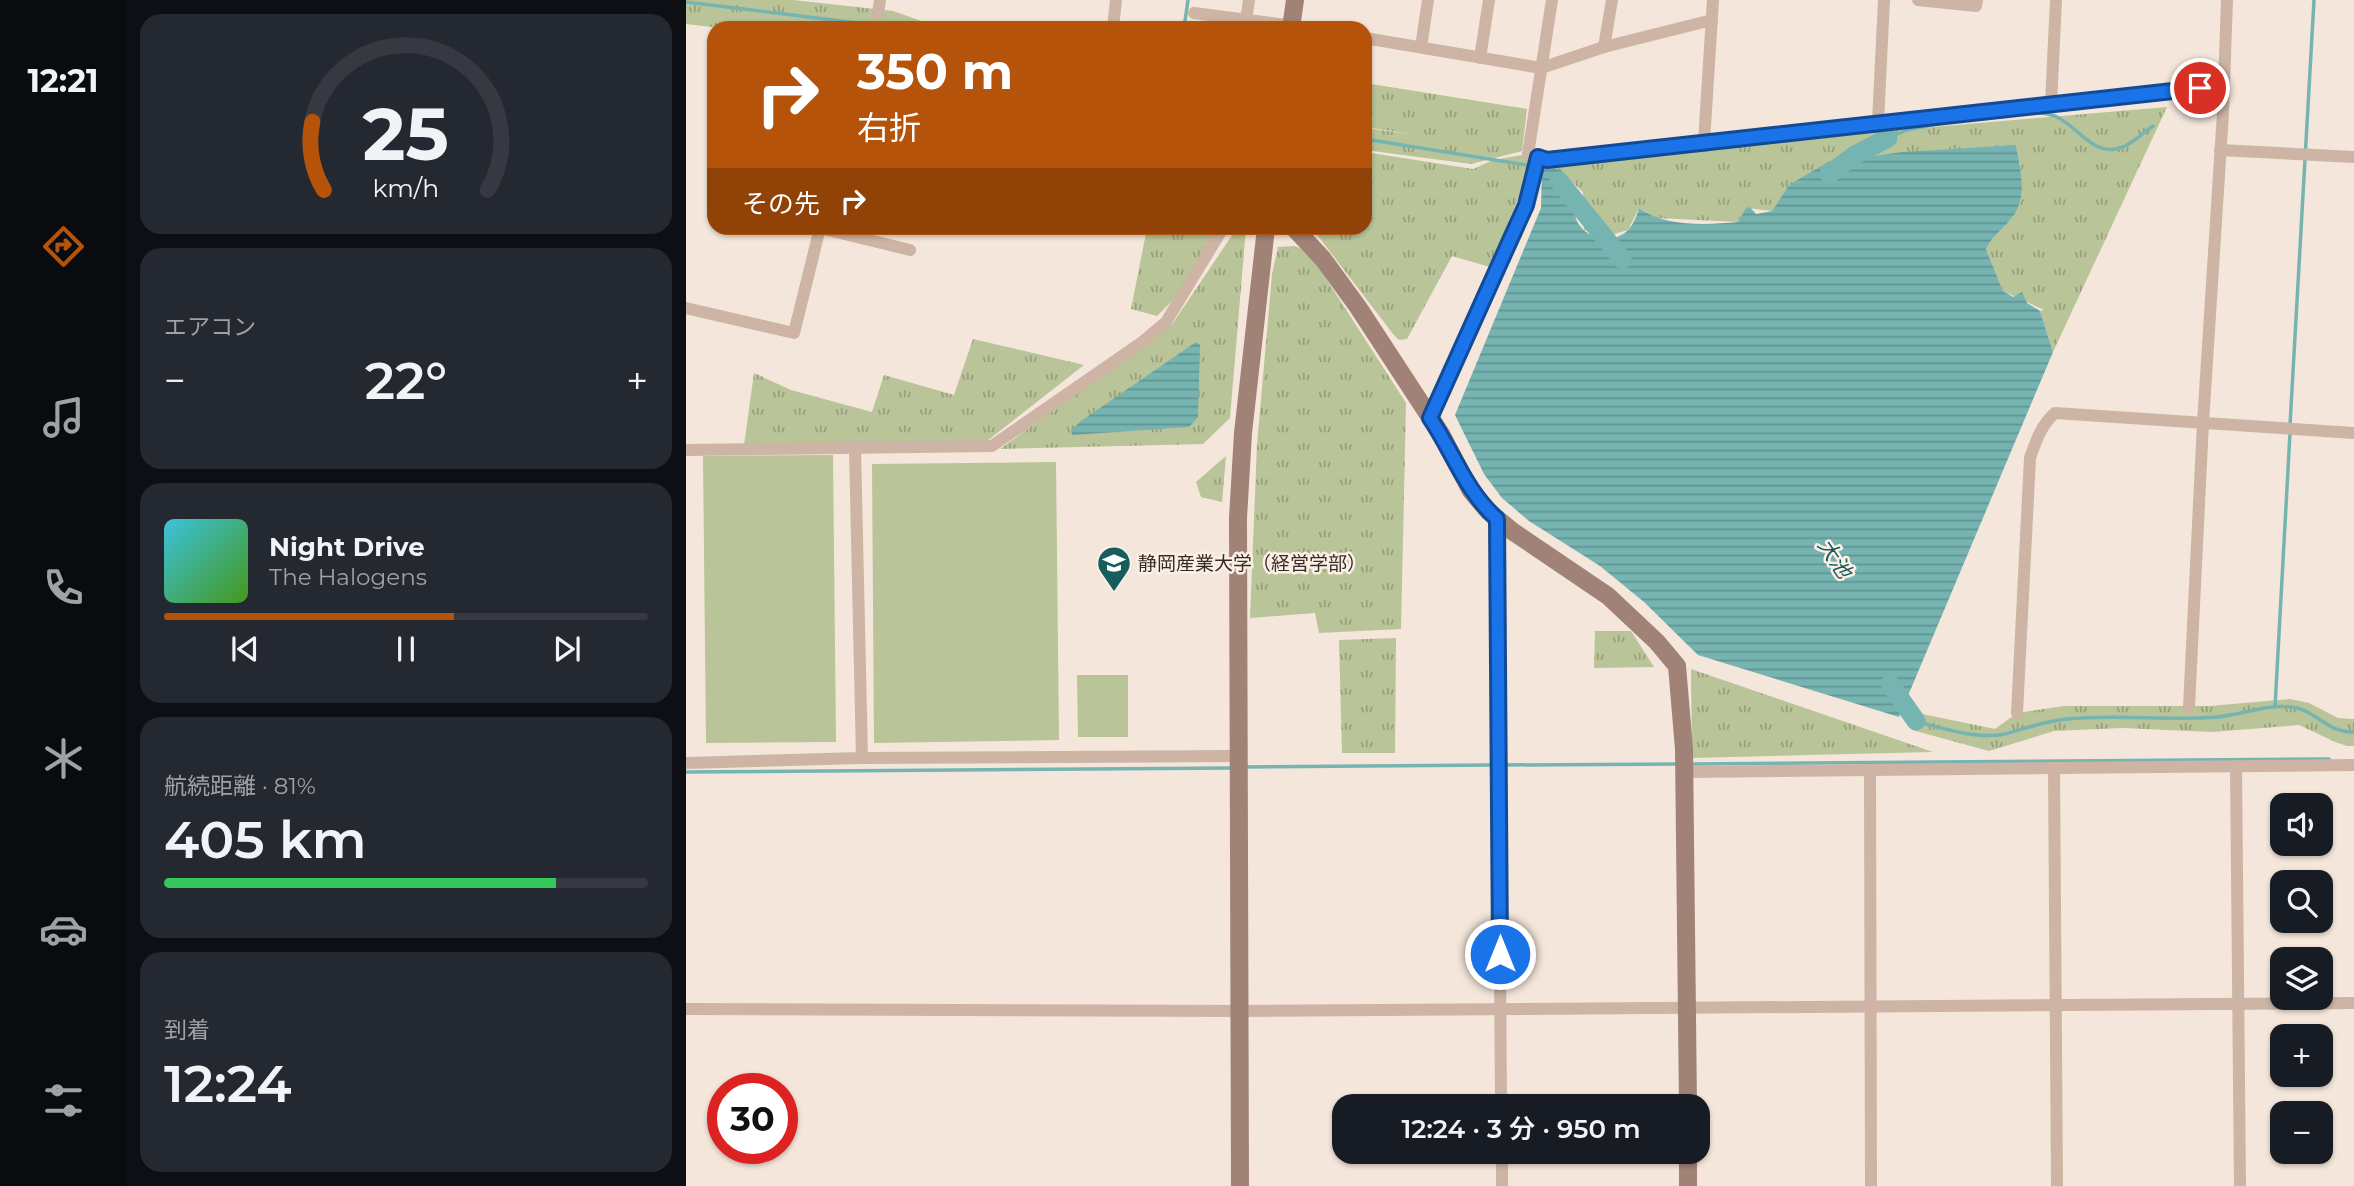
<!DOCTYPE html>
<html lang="ja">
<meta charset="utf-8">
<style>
body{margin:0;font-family:Montserrat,"Noto Sans JP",sans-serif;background:#242831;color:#f1f3f6;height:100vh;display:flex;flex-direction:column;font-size:26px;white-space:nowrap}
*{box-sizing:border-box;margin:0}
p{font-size:23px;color:#9ea1a6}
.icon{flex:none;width:38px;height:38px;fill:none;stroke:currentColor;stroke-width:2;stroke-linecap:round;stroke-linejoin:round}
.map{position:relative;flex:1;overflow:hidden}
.details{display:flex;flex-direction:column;gap:14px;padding:14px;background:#0d0f14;width:560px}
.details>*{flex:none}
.top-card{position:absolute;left:21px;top:21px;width:665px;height:214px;border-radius:21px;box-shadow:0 2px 5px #0004;background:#b45309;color:#fff;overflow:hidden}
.fabs{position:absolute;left:1584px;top:793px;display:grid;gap:14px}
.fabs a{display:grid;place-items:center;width:63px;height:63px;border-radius:14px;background:#171b24;box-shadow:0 2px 5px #0004;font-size:35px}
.speed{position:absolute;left:21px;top:1073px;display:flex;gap:14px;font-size:35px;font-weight:700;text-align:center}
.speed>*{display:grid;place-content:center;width:91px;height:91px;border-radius:50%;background:#171b24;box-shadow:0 2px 5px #0004;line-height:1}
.speed .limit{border:10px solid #d22;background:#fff;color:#111}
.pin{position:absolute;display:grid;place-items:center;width:60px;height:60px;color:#fff;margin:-30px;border:4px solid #fff;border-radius:50%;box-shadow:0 2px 7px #0007}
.me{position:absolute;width:77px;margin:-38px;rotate:0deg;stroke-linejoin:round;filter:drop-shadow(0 0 5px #0008)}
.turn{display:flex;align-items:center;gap:24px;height:147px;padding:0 35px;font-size:32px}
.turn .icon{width:91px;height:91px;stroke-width:2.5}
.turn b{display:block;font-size:49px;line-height:60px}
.then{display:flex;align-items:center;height:66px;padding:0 35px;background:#0003;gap:14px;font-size:26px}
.big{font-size:52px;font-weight:600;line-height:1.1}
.details .tile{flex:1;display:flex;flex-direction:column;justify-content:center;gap:10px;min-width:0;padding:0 24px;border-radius:21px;background:#242831}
.details .dial{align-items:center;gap:0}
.dial svg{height:182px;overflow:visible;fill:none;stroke:#363941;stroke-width:7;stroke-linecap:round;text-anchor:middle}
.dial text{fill:#f1f3f6;stroke:none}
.song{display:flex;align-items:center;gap:21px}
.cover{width:84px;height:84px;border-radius:10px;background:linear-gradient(135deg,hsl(190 70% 55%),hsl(100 70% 35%))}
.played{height:7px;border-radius:4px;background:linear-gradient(90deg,#b45309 60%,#363941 60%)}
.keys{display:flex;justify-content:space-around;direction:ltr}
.heat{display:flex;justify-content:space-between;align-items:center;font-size:38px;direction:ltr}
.charge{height:10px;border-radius:5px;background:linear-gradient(90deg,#34c759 81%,#363941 0)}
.trip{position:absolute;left:646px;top:1094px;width:378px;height:70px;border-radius:21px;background:#171b24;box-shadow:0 2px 5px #0004;font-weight:600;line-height:70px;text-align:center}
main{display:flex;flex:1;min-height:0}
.tabs{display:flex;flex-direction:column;width:126px;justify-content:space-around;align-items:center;background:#090b0e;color:#9ea1a6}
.tabs .icon{width:49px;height:49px}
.tabs .current{color:#b45309}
.tabs b{font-size:32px;color:#f1f3f6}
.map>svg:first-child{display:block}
.grass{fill:url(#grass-tufts)}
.pitch{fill:#b9c498}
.water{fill:url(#water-rules)}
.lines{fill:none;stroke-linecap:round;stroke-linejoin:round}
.stream{stroke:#76b4b2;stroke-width:3.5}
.river{stroke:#76b4b2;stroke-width:19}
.street{stroke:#cdb4a4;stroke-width:12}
.secondary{stroke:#a18276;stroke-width:18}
.route-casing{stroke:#114b97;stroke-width:18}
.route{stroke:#1a73e8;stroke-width:12}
.labels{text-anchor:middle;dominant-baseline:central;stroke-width:5;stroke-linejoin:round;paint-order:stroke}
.poi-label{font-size:19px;fill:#382b27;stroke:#fbf0e6;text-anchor:start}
.water-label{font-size:21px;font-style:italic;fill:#185d5d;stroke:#fbf0e6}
</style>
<main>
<nav class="tabs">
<b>12:21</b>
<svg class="icon current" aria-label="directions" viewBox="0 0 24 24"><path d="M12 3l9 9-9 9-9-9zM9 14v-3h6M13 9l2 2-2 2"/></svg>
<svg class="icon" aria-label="music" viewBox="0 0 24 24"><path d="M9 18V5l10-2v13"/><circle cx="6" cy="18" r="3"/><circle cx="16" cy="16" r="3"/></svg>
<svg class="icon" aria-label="phone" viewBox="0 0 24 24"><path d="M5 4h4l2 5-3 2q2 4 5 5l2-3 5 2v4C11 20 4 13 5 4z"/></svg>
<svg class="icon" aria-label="climate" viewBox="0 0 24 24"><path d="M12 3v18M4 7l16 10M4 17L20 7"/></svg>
<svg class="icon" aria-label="car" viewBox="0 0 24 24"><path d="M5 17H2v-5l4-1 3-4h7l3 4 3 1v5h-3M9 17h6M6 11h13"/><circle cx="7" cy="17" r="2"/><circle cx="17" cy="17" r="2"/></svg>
<svg class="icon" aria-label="filters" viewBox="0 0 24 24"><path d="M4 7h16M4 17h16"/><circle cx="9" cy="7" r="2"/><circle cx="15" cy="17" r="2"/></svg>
</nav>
<section class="details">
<div class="tile dial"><svg viewBox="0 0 100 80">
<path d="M14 69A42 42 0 1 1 86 69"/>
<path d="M14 69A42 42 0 0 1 9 39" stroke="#b45309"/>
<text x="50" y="56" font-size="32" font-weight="700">25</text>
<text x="50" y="72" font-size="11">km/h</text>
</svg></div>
<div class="tile"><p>エアコン</p>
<div class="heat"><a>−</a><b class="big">22°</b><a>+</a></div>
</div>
<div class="tile">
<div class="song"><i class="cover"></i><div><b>Night Drive</b><p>The Halogens</p></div></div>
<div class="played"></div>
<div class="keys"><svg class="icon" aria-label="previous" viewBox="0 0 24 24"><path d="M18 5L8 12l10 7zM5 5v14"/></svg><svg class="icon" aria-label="pause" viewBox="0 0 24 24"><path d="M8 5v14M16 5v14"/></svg><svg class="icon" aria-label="next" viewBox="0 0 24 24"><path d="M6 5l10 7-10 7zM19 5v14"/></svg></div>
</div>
<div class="tile"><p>航続距離 · 81%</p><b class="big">405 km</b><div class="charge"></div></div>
<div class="tile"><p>到着</p><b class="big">12:24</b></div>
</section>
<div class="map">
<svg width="1668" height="1186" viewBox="0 0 1668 1186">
<defs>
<pattern id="grass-tufts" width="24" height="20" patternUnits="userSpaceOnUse" patternTransform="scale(1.75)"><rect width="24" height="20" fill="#b9c498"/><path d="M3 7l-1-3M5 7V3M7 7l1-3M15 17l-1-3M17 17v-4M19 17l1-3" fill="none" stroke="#979f7c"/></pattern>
<pattern id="water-rules" width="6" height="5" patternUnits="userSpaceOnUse" patternTransform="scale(1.75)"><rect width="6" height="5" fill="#76b4b2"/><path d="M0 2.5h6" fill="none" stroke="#629391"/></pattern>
</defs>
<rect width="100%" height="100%" fill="#f4e6da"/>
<g class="grass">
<path d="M0,0H107L207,11L255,28H35L0,24Z"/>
<path d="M679,83L841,109L836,151L785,164L679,150V128L731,135L679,127Z"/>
<path d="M1481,107L1367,352L1354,311L1358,310L1317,291L1300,249C1308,233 1319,228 1328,215C1342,193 1334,168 1330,145L1103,185L1086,211L1061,208L1052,222L971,218L953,208L942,230L918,237L898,230L897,192L861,160Z"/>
<path d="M679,152L787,169L807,160L836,155H847L841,177L804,267L766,256L721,339L713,340L707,334L626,228H679Z"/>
<path d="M461,228H539L486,301L471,316L445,309Z"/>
<path d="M551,228H560L544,418L517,444L314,449L487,323Z"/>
<path d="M609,246L623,252L720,403L715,629L633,633L629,613L564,618L571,445L586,274L592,247Z"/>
<path d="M287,339L398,365L301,441L58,445L68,373L105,390L186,412L198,375L268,395Z"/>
<path d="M540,456L536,502L515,497L510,482Z"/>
<path d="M909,631H945L968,667L908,668Z"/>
<path d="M710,638L709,753H656L653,640Z"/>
<path d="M1005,669L1247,752L1006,758Z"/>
<path d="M1604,699L1623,703L1652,718L1668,719V746H1661L1647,741L1613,725L1526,732L1437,728L1368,731L1303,751L1226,730L1236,714L1309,729L1331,713L1378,706H1523Z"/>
</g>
<g class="pitch">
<path d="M147,455L150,742L20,743L17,456Z"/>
<path d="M370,462L373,740L188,743L186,464Z"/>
<path d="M391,675H442V737H392Z"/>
</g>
<g class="water">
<path d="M1330,145C1334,168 1342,194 1328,215C1319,228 1308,233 1300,249L1317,291L1327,297L1336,292L1341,303L1354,311L1367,352L1213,717L1012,655L958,602L914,566L843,521L816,498L798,474L769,415L855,208L856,164L875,170L890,188C889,199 886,217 894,226C905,241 931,243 943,229C948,223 951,215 953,208C979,227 1020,225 1052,222L1060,208L1064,207L1070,214L1086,211L1103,185L1142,162L1217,152Z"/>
<path d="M510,342L514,345L512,417L503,427L386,435L385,430L395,421Z"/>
</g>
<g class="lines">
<g class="stream">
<path d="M0,2L212,28"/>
<path d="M498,28L502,0"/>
<path d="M1344,112C1353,113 1363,113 1371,117C1395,129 1409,160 1439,146C1449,141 1458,132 1467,126"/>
<path d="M1202,138L1221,130L1270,120"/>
<path d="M679,139L846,166"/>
<path d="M1604,425L1628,0"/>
<path d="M1589,707L1604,433"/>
<path d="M1230,721C1255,728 1292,740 1319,734C1340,728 1359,721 1381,719C1431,714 1481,721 1531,717C1555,715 1580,704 1605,707C1629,709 1642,734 1668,732"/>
<path d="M1005,764L1643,759"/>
<path d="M816,765L994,764"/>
<path d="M557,767L808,765"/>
<path d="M0,772L546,768"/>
</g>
<g class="river">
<path d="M1143,174L1169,155L1202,138"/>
<path d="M873,181L936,259"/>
<path d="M1204,684L1230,721"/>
</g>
<g class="street">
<path d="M866,0L842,154L861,160L1538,85"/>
<path d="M1232,0L1290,6L1291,0"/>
<path d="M508,13L623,28"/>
<path d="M192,14L194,0"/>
<path d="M560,20L563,0"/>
<path d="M427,28L430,0"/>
<path d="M679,38L855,68L918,47L1026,20"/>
<path d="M735,47L742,0"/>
<path d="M918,47L926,0"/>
<path d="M794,58L803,0"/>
<path d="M1365,103L1370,0"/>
<path d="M1192,122L1198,0"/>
<path d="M1018,142L1027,0"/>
<path d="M1534,150L1668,157"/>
<path d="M134,228L224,250"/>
<path d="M0,308L108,333L134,228"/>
<path d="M744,418L840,205L852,157"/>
<path d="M169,449L176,758"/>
<path d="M0,450L306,446L455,343L480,322L537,228"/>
<path d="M811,519L815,1106"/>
<path d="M1503,707L1517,423L1537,113L1541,0"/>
<path d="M1331,713L1344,458C1350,441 1355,425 1369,413L1668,433"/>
<path d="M0,763L176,758L552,756"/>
<path d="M1550,766L1554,1186"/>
<path d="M1368,768L1371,1186"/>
<path d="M1184,770L1185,1186"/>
<path d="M999,772L1668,765"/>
<path d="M0,1009L554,1011L1668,1003"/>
<path d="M816,1152V1186"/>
</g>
<g class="secondary">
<path d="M605,28L609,0"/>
<path d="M608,228L637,259L672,307L755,434L785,491L802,511L826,531L922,596L971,642L991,666L998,749L1002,1106"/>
<path d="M1002,1152V1186"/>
<path d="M554,1186L552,518L557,433L580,228"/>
</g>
</g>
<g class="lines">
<g class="route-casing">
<path id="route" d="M814,954L811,519C779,490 767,452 744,418L840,205L852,157L861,160L1514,88"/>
</g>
<use href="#route" class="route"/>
</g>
<defs>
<g id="university-pin" transform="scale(1.75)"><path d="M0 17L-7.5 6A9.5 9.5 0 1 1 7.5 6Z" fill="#185d5d" stroke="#fbf0e6"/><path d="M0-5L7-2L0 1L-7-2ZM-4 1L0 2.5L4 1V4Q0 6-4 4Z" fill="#fff"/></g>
</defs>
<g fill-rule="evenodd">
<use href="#university-pin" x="428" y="563"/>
</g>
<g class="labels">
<g class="poi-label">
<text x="452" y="563">静岡産業大学（経営学部）</text>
</g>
<g class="water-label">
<text transform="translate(1149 558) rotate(56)">大池</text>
</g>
</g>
</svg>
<div class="fabs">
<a><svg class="icon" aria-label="sound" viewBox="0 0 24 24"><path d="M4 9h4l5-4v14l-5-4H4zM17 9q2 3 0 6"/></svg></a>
<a><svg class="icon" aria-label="search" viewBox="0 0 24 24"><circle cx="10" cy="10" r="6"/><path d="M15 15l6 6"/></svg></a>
<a><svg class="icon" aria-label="layers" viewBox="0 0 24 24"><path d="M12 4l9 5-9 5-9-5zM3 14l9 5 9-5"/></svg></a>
<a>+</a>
<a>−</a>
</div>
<div class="speed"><div class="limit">30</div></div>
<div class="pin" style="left:1514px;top:88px;background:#d93025"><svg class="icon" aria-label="arrive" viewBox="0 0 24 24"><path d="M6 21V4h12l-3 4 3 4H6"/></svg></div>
<svg class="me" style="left:814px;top:954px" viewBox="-20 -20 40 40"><circle r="17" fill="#1a73e8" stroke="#fff" stroke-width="3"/><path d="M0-11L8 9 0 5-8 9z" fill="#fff"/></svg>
<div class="trip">12:24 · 3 分 · 950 m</div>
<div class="top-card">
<div class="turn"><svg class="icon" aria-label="right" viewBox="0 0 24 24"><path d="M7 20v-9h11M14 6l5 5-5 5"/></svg><div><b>350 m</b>右折</div></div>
<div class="then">その先<svg class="icon" aria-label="right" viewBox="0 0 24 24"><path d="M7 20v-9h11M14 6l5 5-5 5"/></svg></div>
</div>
</div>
</main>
